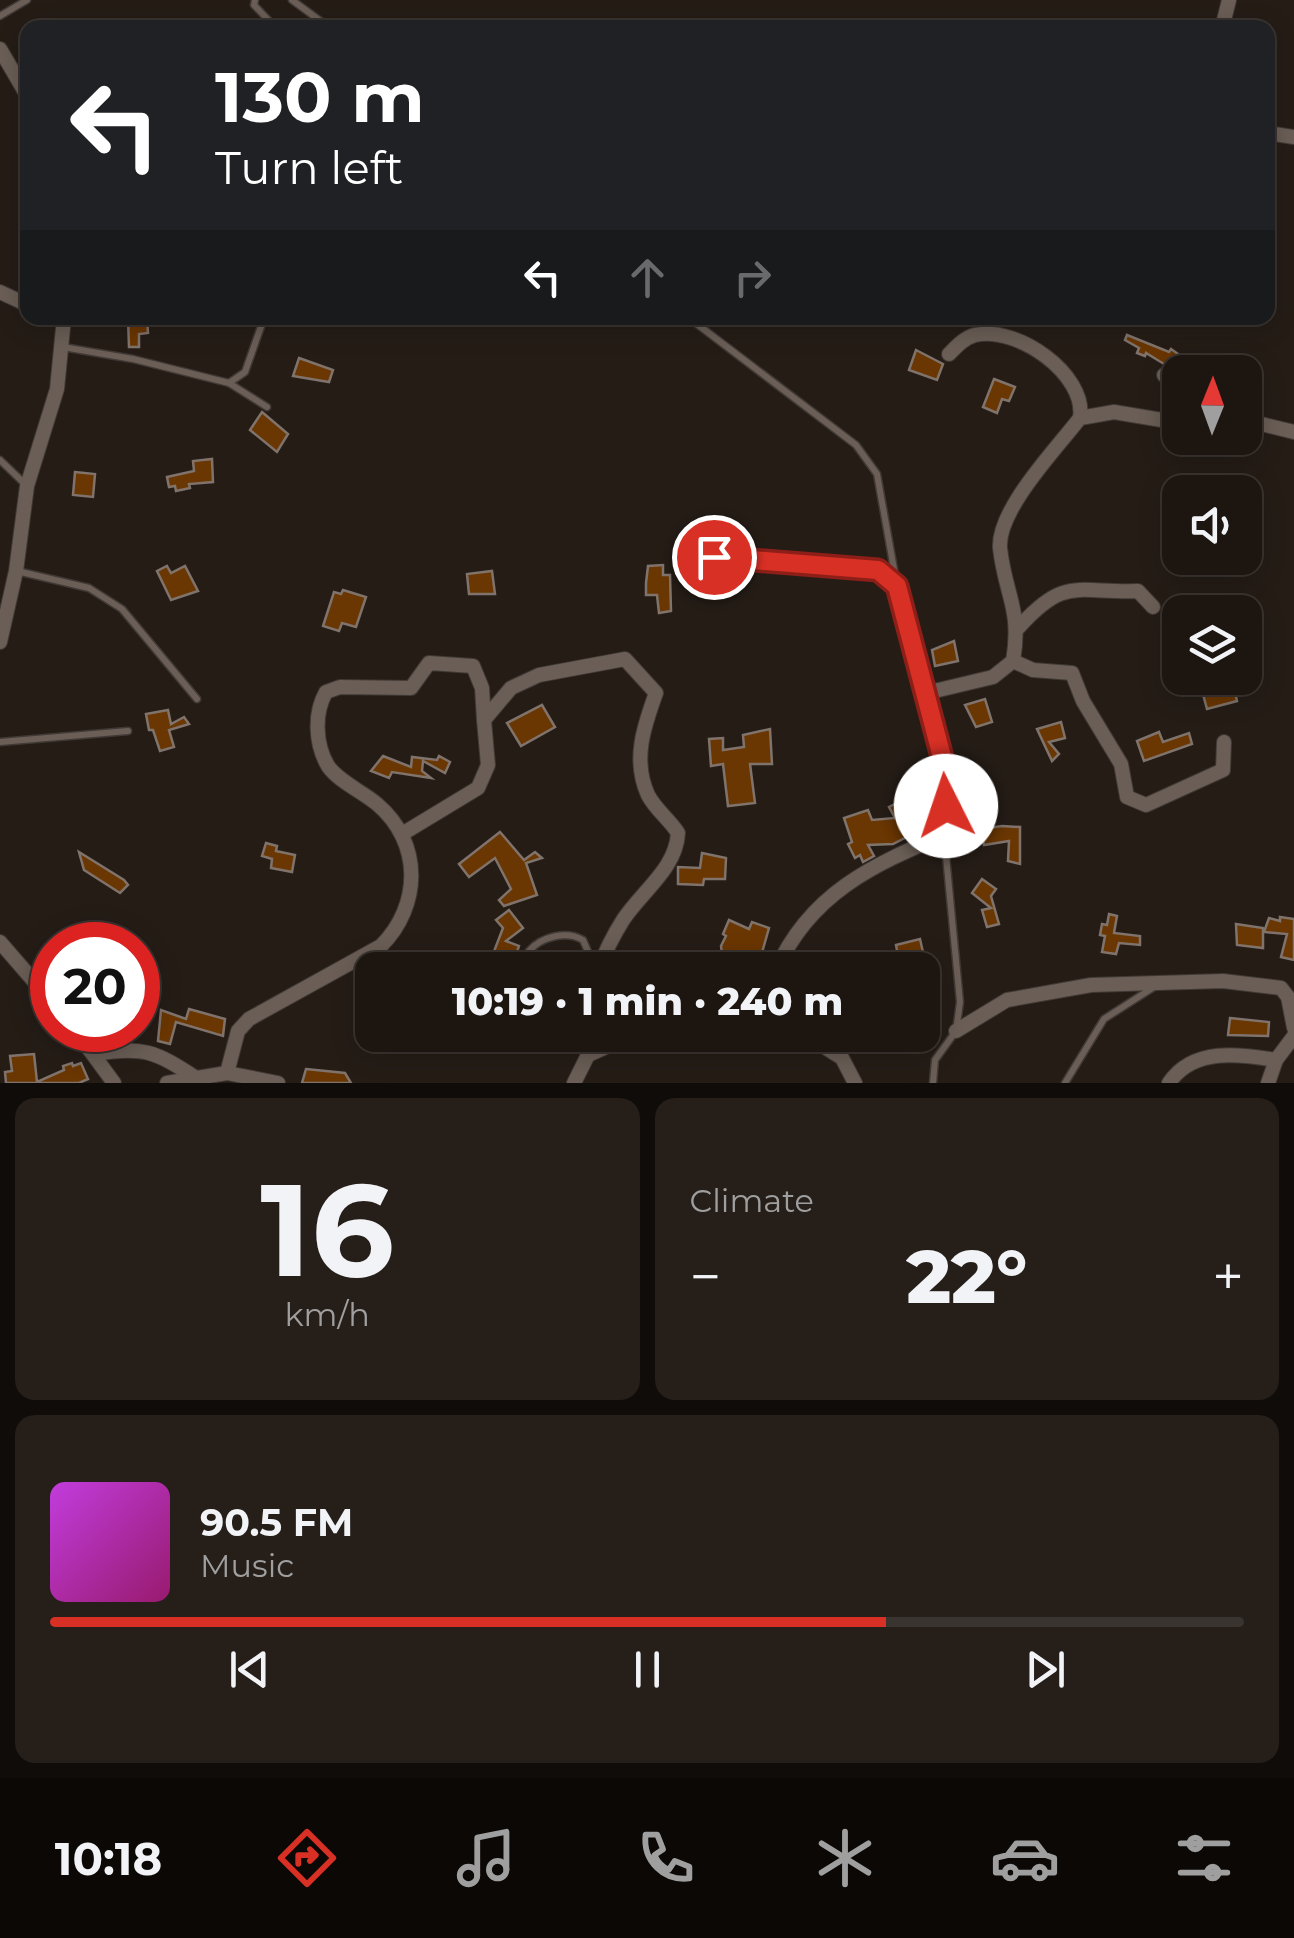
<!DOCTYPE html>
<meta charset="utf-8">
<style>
body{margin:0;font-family:Montserrat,sans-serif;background:#251e19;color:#f1f3f6;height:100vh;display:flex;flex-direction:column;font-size:38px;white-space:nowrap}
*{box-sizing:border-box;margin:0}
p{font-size:32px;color:#a09f9f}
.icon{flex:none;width:55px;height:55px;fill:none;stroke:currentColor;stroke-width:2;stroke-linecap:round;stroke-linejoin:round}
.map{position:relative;height:1083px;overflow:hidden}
.details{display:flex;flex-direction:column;gap:15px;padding:15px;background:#0f0c09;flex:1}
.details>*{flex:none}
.hud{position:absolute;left:20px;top:20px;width:1255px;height:305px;border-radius:20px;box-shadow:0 5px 25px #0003,0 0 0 2px #3a3430;background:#202124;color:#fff;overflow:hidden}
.needle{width:65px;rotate:1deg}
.fabs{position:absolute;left:1162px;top:355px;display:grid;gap:20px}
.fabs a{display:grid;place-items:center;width:100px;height:100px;border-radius:20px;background:#1c1510;box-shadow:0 5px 25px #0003,0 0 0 2px #3a3430;font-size:50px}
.speed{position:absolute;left:30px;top:922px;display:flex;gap:20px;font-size:50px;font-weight:700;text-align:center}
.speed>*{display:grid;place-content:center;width:130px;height:130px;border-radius:50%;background:#1c1510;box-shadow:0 5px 25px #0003,0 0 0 2px #3a3430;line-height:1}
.speed .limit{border:15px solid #d22;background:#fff;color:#111}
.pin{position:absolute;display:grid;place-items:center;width:85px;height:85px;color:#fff;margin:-42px;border:5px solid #fff;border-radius:50%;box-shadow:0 2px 10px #0007}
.me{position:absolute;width:110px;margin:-55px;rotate:356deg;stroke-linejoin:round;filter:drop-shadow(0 0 8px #0008)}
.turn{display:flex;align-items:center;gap:35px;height:210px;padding:0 30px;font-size:45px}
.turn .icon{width:130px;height:130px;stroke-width:2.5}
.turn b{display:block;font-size:70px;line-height:85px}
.lanes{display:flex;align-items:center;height:95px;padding:0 30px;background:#0003;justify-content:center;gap:50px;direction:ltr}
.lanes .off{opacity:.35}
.big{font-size:75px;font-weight:800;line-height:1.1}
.details .tile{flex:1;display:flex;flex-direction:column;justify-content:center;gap:15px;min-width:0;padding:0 35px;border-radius:20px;background:#251e19}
.details .dial{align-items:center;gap:0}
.dial b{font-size:130px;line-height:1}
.song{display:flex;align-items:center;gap:30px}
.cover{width:120px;height:120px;border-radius:15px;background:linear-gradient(135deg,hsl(290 70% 55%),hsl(320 70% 35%))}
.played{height:10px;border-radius:5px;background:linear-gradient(90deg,#d93025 70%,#3a3430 70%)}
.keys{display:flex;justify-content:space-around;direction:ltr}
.heat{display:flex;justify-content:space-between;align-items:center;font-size:55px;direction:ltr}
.details .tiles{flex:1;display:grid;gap:15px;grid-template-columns:1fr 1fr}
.tile:last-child{grid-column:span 2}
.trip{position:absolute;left:355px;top:952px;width:585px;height:100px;border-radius:20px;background:#1c1510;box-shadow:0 5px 25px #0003,0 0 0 2px #3a3430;font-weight:800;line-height:100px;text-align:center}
.menu{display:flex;height:160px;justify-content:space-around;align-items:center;background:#0b0806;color:#a09f9f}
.menu .icon{width:70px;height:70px}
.menu .selected{color:#d93025}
.menu b{font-size:45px;color:#f1f3f6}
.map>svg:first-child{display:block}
.building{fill:#6a3601;stroke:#7f736b;stroke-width:2.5}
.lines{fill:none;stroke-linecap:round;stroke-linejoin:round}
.service-casing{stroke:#403935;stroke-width:9}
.minor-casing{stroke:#403935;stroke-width:16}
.service{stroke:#6a5e56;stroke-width:6}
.minor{stroke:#6a5e56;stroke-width:14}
.route-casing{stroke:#8d1f18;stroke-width:25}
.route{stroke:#d93025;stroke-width:18}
</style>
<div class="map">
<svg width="1294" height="1083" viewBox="0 0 1294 1083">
<rect width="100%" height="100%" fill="#251c16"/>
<g class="building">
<path d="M128,318H147L148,333L139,334V347H129Z"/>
<path d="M1127,335L1169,352L1171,349L1181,356L1174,368L1164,364L1146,353L1145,356L1137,353L1139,348L1125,340Z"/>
<path d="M916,350L943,364L937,380L909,370Z"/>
<path d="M299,358L333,370L329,382L293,376Z"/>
<path d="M994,379L1015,387L1009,401L1002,399L997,413L983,407Z"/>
<path d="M262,412L288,434L277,452L250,430Z"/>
<path d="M212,459L213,482L189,484L190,488L176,491L175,486L169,487L167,477L194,471L193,461Z"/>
<path d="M75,472L95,474L93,497L73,495Z"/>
<path d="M663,565V575H670L671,611L659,613L657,595H646V583L648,566Z"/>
<path d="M167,566L171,573L185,566L198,591L171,600L157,571Z"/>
<path d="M492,571L495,594H469L467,574Z"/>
<path d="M343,590L366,597L356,627L342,623L339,631L323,626L334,592L341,594Z"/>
<path d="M954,641L958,661L935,666L932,650Z"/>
<path d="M1232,679L1237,701L1207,709L1201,687Z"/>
<path d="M985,699L992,722L976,727L965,705Z"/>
<path d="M542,705L555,727L521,746L507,723Z"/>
<path d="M168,710L171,724L184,717L189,724L169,730L174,747L160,751L153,730H149L146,714Z"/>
<path d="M1061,722L1065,738L1049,742L1059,754L1052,761L1037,729Z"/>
<path d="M770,729L772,764H750L755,803L728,806L723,764L711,766L709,739L723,738V750L744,747L743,735Z"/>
<path d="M1159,732L1163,742L1189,733L1192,744L1144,761L1137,741Z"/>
<path d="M383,756L411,767L412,757L437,760L439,756L450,762L445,773L423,761L422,771L431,778L392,772L389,778L371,771Z"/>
<path d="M921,791L929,804L916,812L924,828L893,844L868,845L874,856L863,862L860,855L855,858L848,844L852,842L844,818L868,810L872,820L895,818L889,807Z"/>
<path d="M1002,826L1020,827V864L1008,861L1009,841L984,845L981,829Z"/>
<path d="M500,832L524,860L535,852L542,858L526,863L537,895L504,906L499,900L511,889L495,858L469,877L459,864Z"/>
<path d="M266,843L277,846L276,851L295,855L292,872L271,868L272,859L262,856Z"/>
<path d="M79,852L124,880L128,885L120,893L84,870Z"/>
<path d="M702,853L726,858L725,879H704L703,885L678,884V867L700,868Z"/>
<path d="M982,879L996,889L991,896L999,924L987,927L982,910L991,908L972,893Z"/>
<path d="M509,910L523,928L506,941L519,946L516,955L510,953L508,959L493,954L503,928L496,920Z"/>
<path d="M1109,914L1117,916L1114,933L1140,936V945L1119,943L1116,954L1102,952L1105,936L1100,935L1102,924L1107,925Z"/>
<path d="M1280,917L1294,919V960L1281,957L1287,934L1264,932L1269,918L1280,921Z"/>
<path d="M729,920L749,929L752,922L769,928L757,970H710L713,958L723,961L721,946L726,936L723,934Z"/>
<path d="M1236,924L1263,928V948L1237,945Z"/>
<path d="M920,939L925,961L900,967L896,945Z"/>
<path d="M189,1009L225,1019L223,1036L176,1022L170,1044L158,1041L161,1010L186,1019Z"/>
<path d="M1230,1018L1269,1022L1268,1036L1228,1035Z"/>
<path d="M34,1054L37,1082L64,1070L63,1066L72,1063L73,1066L81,1063L88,1079L79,1083H6L5,1072L12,1071L10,1056Z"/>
<path d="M306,1069L345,1073L351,1083H302Z"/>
</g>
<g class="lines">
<g class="service-casing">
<g id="service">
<path d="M255,0L254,5L276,28"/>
<path d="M292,0L330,28"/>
<path d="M0,16L27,0"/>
<path d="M689,318L856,445L877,474L897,586L947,777L944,835L960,1002L956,1031L935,1060L933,1083"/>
<path d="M63,347L133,359L229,383L245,372L264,318"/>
<path d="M229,383L267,407"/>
<path d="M0,460L26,485"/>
<path d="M17,571L89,588L122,609L197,699"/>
<path d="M0,742L128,731"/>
<path d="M534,970L529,951C541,937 566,930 583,940L596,970"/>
<path d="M1065,1083L1104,1019L1154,987"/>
</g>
</g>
<g class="minor-casing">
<g id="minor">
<path d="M1107,26L1108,28"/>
<path d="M1222,28L1229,0"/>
<path d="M0,49L28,97"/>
<path d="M1268,133L1294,137"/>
<path d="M0,292L28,305"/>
<path d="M949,354C957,346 964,338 975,335C1016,325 1087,374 1080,418"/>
<path d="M1164,375L1180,382"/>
<path d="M1245,420L1294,432"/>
<path d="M715,557L878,570L897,586"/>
<path d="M1019,627C1065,576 1076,593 1138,591L1153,607"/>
<path d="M0,642L16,571L27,486L57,389L64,318"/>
<path d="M1013,661L1033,670L1072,673L1083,701L1121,764L1127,797L1146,805L1223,770L1224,742"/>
<path d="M926,693L993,677L1013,661C1022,609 1005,595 1000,548C997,510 1057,448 1080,418L1114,412L1180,423"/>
<path d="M402,834L478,788L488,765L484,720L511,688L539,675L625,659L656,693C644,726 632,760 648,795C655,809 670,820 678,833C676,869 642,891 623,920C613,936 605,952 598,970"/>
<path d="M0,942L52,1002"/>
<path d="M776,970C810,894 872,865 944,835"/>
<path d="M75,1030L114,1083"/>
<path d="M956,1031L1007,1000L1091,985L1223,981L1281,988L1288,997L1294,1028"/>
<path d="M806,1035L842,1058L855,1083"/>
<path d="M95,1054C143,1046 155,1051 196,1078"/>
<path d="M588,1055L633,1035"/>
<path d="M227,1073L238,1031L249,1019L381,946C421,906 423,843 377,804C363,792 338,781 328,766C315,744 314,713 326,692L340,687L411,688L429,663L473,666L482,688L484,720"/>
<path d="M167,1083L227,1073L278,1083"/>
<path d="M574,1083L588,1055L589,1035"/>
<path d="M1169,1083C1193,1047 1240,1054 1276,1060"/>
<path d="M1268,1083L1276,1060L1294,1036"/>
</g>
</g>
<use href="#service" class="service"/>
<use href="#minor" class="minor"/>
</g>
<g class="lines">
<g class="route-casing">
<path id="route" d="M714,557L878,570L897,586L947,776L946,806"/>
</g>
<use href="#route" class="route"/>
</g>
</svg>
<div class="fabs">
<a><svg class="needle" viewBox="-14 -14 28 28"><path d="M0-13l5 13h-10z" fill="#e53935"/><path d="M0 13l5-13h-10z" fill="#a09f9f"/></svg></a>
<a><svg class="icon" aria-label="sound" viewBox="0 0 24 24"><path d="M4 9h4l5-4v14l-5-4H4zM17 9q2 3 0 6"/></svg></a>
<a><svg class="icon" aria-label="layers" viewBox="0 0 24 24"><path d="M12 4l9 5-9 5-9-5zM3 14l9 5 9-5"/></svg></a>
</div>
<div class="speed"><div class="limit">20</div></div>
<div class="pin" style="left:714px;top:557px;background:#d93025"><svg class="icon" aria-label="arrive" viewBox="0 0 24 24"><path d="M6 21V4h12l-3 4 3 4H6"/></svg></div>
<svg class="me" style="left:946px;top:806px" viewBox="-20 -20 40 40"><circle r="19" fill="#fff"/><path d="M0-13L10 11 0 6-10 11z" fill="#d93025"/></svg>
<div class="trip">10:19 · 1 min · 240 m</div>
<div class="hud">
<div class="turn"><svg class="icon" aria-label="left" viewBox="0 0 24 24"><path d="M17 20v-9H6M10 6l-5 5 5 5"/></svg><div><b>130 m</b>Turn left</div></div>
<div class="lanes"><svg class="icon" aria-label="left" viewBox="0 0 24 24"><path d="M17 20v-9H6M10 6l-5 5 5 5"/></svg><svg class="icon off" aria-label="ahead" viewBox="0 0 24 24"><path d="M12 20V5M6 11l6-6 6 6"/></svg><svg class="icon off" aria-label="right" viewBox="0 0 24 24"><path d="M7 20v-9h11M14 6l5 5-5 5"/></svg></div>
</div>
</div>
<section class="details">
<div class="tiles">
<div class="tile dial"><b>16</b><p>km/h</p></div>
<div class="tile"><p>Climate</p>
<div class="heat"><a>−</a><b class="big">22°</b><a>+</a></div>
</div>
<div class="tile">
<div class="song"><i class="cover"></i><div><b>90.5 FM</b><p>Music</p></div></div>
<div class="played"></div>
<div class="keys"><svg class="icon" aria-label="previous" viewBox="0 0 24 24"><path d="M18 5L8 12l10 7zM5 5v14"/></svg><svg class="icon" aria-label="pause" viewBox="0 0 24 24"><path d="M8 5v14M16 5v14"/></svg><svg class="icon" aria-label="next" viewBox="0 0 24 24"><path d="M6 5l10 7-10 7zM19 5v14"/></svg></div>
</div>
</div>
</section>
<nav class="menu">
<b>10:18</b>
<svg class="icon selected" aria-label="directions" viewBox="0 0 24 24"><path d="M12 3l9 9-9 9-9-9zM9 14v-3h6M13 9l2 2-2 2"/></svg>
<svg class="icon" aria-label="music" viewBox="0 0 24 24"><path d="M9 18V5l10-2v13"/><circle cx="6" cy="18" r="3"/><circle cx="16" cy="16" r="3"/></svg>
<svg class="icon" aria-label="phone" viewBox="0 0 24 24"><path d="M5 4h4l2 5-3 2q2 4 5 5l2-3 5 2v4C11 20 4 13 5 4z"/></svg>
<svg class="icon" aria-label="climate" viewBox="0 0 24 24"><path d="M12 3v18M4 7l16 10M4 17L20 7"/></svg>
<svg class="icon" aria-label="car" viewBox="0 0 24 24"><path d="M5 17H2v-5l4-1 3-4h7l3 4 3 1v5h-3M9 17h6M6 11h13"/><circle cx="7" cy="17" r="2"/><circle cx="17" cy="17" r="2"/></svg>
<svg class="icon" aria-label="filters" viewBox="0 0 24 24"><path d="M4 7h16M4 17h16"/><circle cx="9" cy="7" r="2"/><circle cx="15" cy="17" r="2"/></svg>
</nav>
